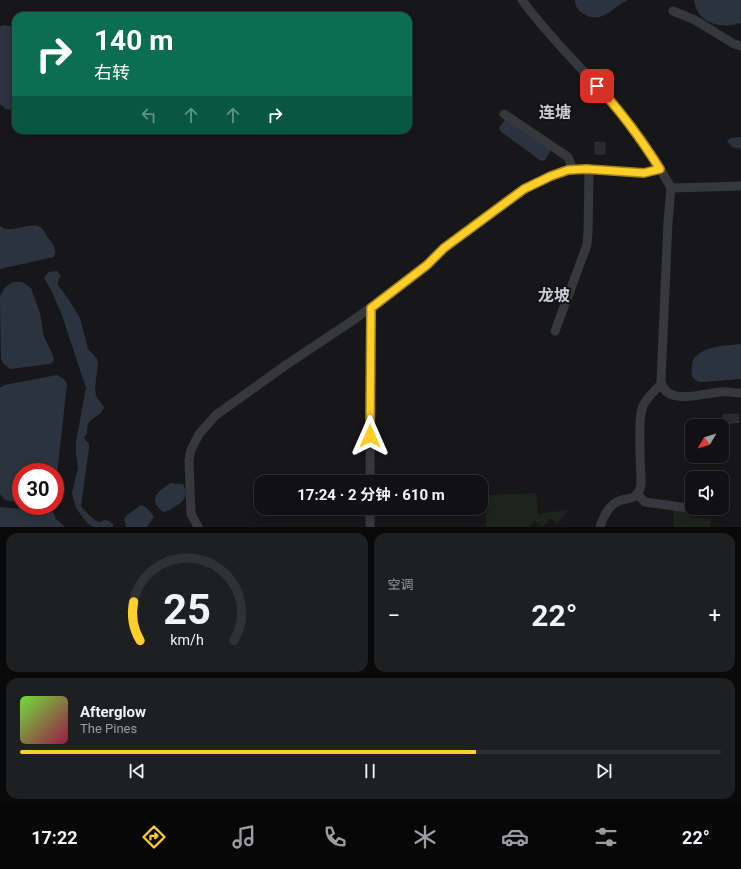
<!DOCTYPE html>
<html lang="zh">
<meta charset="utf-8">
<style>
body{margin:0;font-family:Roboto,"Noto Sans SC",sans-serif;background:#1e1f21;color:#f1f3f6;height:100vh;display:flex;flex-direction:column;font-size:15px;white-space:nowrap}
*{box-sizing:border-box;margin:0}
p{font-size:13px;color:#9c9da0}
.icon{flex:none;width:22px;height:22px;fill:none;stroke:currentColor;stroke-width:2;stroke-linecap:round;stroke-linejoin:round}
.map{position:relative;height:527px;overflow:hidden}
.panel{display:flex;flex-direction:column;gap:6px;padding:6px;background:#09090a;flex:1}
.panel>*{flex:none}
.banner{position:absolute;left:12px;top:12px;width:400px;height:122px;border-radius:12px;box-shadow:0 2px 10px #0003,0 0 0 1px #303133;background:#0b6e4f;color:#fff;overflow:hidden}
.needle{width:26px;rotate:232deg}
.fabs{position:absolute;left:685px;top:419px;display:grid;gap:8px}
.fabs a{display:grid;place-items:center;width:44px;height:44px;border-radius:8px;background:#111113;box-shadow:0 2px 10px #0003,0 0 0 1px #303133;font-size:20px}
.speed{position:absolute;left:12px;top:463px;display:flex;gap:8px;font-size:20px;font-weight:700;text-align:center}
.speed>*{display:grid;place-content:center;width:52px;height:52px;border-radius:50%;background:#111113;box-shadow:0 2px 10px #0003,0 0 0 1px #303133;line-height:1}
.speed .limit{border:6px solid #d22;background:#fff;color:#111}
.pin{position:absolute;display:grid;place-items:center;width:34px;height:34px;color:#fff;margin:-17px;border-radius:8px;box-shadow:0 2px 6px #0006}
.me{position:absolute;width:44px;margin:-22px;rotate:0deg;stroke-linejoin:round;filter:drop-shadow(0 0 3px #0008)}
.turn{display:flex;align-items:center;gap:14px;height:84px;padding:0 16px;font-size:18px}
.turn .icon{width:52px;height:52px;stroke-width:2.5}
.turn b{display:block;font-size:28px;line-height:34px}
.lanes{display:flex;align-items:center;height:38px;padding:0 16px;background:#0003;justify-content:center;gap:20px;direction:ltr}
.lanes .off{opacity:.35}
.big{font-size:30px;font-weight:700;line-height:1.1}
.panel .widget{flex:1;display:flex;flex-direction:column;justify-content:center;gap:6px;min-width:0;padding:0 14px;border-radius:12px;background:#1e1f21}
.panel .dial{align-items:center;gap:0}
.dial svg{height:104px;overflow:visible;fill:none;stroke:#303133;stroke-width:7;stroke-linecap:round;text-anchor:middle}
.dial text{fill:#f1f3f6;stroke:none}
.song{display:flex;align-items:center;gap:12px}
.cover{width:48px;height:48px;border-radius:6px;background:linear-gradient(135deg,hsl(100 70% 55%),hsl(340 70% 35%))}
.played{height:4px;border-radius:2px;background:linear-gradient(90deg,#ffce29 65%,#303133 65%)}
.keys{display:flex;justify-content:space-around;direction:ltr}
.heat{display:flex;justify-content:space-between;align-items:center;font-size:22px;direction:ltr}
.panel .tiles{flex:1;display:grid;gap:6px;grid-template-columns:1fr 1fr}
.widget:last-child{grid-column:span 2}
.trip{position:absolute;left:254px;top:475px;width:234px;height:40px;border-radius:12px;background:#111113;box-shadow:0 2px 10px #0003,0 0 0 1px #303133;font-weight:700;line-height:40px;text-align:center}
.dock{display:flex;height:64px;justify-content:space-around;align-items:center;background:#070708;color:#9c9da0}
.dock .icon{width:28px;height:28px}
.dock .current{color:#ffce29}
.dock b{font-size:18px;color:#f1f3f6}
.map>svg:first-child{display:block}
.green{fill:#1c241e}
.water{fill:#2b343e}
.building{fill:#2a2a2d;stroke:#313035}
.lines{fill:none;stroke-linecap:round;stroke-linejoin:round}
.minor{stroke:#37383e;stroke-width:9}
.route-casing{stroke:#a6861b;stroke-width:10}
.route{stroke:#ffce29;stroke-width:7}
.labels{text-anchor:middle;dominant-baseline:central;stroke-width:4;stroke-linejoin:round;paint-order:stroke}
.quarter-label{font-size:16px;font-weight:bold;fill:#c9cbd6;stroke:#121214}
</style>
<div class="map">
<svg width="741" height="527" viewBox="0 0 741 527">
<rect width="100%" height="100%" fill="#171719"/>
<g class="green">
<path d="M536,493L538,514L568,510L558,523L550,518L543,527L534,521L530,527H486V502L489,495Z"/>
<path d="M673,508L691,509L690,517L711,519L710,527H674Z"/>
</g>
<g class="water">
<path d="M575,0H628C612,7 602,26 582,13C578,10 575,6 575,0Z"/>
<path d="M694,0H741V23C727,28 706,26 698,12C696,9 695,4 694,0Z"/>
<path d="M5,25L16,27V110L6,109L0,104V26Z"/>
<path d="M506,118L551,150L545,160L541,161L500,131L499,128Z"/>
<path d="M741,137V149L732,147L727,141L731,138Z"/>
<path d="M0,226C10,235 30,221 40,227C45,230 46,236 50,240C54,246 57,250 54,257L0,269Z"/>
<path d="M57,271L61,276L58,281V285L69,300L80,318L88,349L97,359L98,364L95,388L96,396L104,407C101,416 96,415 90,421C85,426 90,431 84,438L89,444V448L81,506C83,510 96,522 99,522C101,522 104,520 105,520L109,521L113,524V527H93L87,523L76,508L72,493L78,468L76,453V442L86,388L62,315L51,290L44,278L49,272Z"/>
<path d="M14,282H22L31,288L40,313L44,337L52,353L54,361L50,364L10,369L3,363L1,359L0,297C3,289 6,285 14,282Z"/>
<path d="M741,344V379L702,382C689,381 691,370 693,360C704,345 724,346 741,344Z"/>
<path d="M57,375L65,380L67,384L55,492V472H21V503L5,500L0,494V388L4,385Z"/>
<path d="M170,483L183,484C185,488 187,493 185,497C182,504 169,511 163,512C147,499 158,492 170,483Z"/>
<path d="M141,505C146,506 151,512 154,517L147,527H126L124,519L127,515Z"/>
<path d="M0,507L53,512L56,519L65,527H0Z"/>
</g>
<g class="building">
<path d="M595,142L605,143V154H595Z"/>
<path d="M738,414L739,422L723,424V415Z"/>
</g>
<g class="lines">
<g class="minor">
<path d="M522,0C547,35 578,64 607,97C631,123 652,153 669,184L671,188L668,222L661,381C665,406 702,394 719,392C726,391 734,393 741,393"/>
<path d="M673,11L695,20L734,44L741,46"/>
<path d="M504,114L568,157L573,170"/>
<path d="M671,188L741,186"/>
<path d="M555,331L587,245L588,233L589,169"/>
<path d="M370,482L371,308"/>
<path d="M637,494L645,502L688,508"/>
<path d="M198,527L191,514L189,460L191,450L199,434L216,415L286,365L355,319L427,265L444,248L525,189L551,176L568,170L586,169L644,173L660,169"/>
<path d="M370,527V508"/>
<path d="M600,527C603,518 607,508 615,503C626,495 638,504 641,484C641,467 637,418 643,406C647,397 655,391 661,384"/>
</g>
</g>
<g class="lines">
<g class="route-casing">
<path id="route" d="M370,436L371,308L427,265L444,248L524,189L551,176L568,170L586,169L644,173L660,169C641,139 621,111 597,86"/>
</g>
<use href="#route" class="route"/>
</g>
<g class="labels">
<g class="quarter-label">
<text x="555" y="112">连塘</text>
<text x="554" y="295">龙坡</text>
</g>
</g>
</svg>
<div class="fabs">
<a><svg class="needle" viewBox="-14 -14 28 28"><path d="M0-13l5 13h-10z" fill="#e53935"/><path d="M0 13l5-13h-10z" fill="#9c9da0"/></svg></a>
<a><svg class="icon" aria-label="sound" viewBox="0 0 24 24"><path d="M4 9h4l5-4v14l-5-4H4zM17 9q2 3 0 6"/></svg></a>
</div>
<div class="speed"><div class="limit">30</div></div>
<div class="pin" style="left:597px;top:86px;background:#d93025"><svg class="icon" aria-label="arrive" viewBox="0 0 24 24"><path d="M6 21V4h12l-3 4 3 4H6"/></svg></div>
<svg class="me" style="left:370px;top:436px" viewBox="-20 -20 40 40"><path d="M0-17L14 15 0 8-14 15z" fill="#ffce29" stroke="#fff" stroke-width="4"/></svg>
<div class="trip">17:24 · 2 分钟 · 610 m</div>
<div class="banner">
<div class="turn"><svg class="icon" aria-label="right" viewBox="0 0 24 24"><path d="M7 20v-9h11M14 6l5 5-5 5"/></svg><div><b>140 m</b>右转</div></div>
<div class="lanes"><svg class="icon off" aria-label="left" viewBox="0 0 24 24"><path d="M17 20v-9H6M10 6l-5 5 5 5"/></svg><svg class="icon off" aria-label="ahead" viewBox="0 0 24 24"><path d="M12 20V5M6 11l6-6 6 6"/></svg><svg class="icon off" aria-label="ahead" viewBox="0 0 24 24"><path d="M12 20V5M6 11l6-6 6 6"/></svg><svg class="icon" aria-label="right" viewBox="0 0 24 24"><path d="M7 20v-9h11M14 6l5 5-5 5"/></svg></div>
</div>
</div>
<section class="panel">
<div class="tiles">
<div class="widget dial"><svg viewBox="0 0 100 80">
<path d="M14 69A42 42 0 1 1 86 69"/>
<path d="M14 69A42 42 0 0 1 9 39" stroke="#ffce29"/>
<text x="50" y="56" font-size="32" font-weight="700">25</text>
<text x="50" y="72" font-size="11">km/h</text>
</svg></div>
<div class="widget"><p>空调</p>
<div class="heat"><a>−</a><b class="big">22°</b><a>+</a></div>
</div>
<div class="widget">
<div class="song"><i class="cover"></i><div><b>Afterglow</b><p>The Pines</p></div></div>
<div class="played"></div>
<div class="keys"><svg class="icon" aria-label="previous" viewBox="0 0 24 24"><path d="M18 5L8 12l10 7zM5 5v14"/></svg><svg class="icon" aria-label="pause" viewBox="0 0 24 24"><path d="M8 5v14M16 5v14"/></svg><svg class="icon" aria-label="next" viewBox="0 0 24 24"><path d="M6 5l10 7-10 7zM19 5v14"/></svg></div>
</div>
</div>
</section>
<nav class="dock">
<b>17:22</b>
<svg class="icon current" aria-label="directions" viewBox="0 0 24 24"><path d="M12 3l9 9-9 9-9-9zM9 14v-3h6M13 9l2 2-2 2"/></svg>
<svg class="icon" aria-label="music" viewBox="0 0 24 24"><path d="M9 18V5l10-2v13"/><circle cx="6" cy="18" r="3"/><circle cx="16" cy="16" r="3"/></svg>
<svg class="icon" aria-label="phone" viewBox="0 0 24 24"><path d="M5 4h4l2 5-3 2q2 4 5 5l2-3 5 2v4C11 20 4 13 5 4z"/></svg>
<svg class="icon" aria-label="climate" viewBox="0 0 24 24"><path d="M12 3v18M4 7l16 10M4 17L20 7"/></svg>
<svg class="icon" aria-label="car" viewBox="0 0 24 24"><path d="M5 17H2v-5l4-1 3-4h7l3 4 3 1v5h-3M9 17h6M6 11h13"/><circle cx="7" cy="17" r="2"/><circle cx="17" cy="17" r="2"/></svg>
<svg class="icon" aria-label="filters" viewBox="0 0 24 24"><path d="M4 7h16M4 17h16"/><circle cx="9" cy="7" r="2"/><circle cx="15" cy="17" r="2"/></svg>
<b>22°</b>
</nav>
